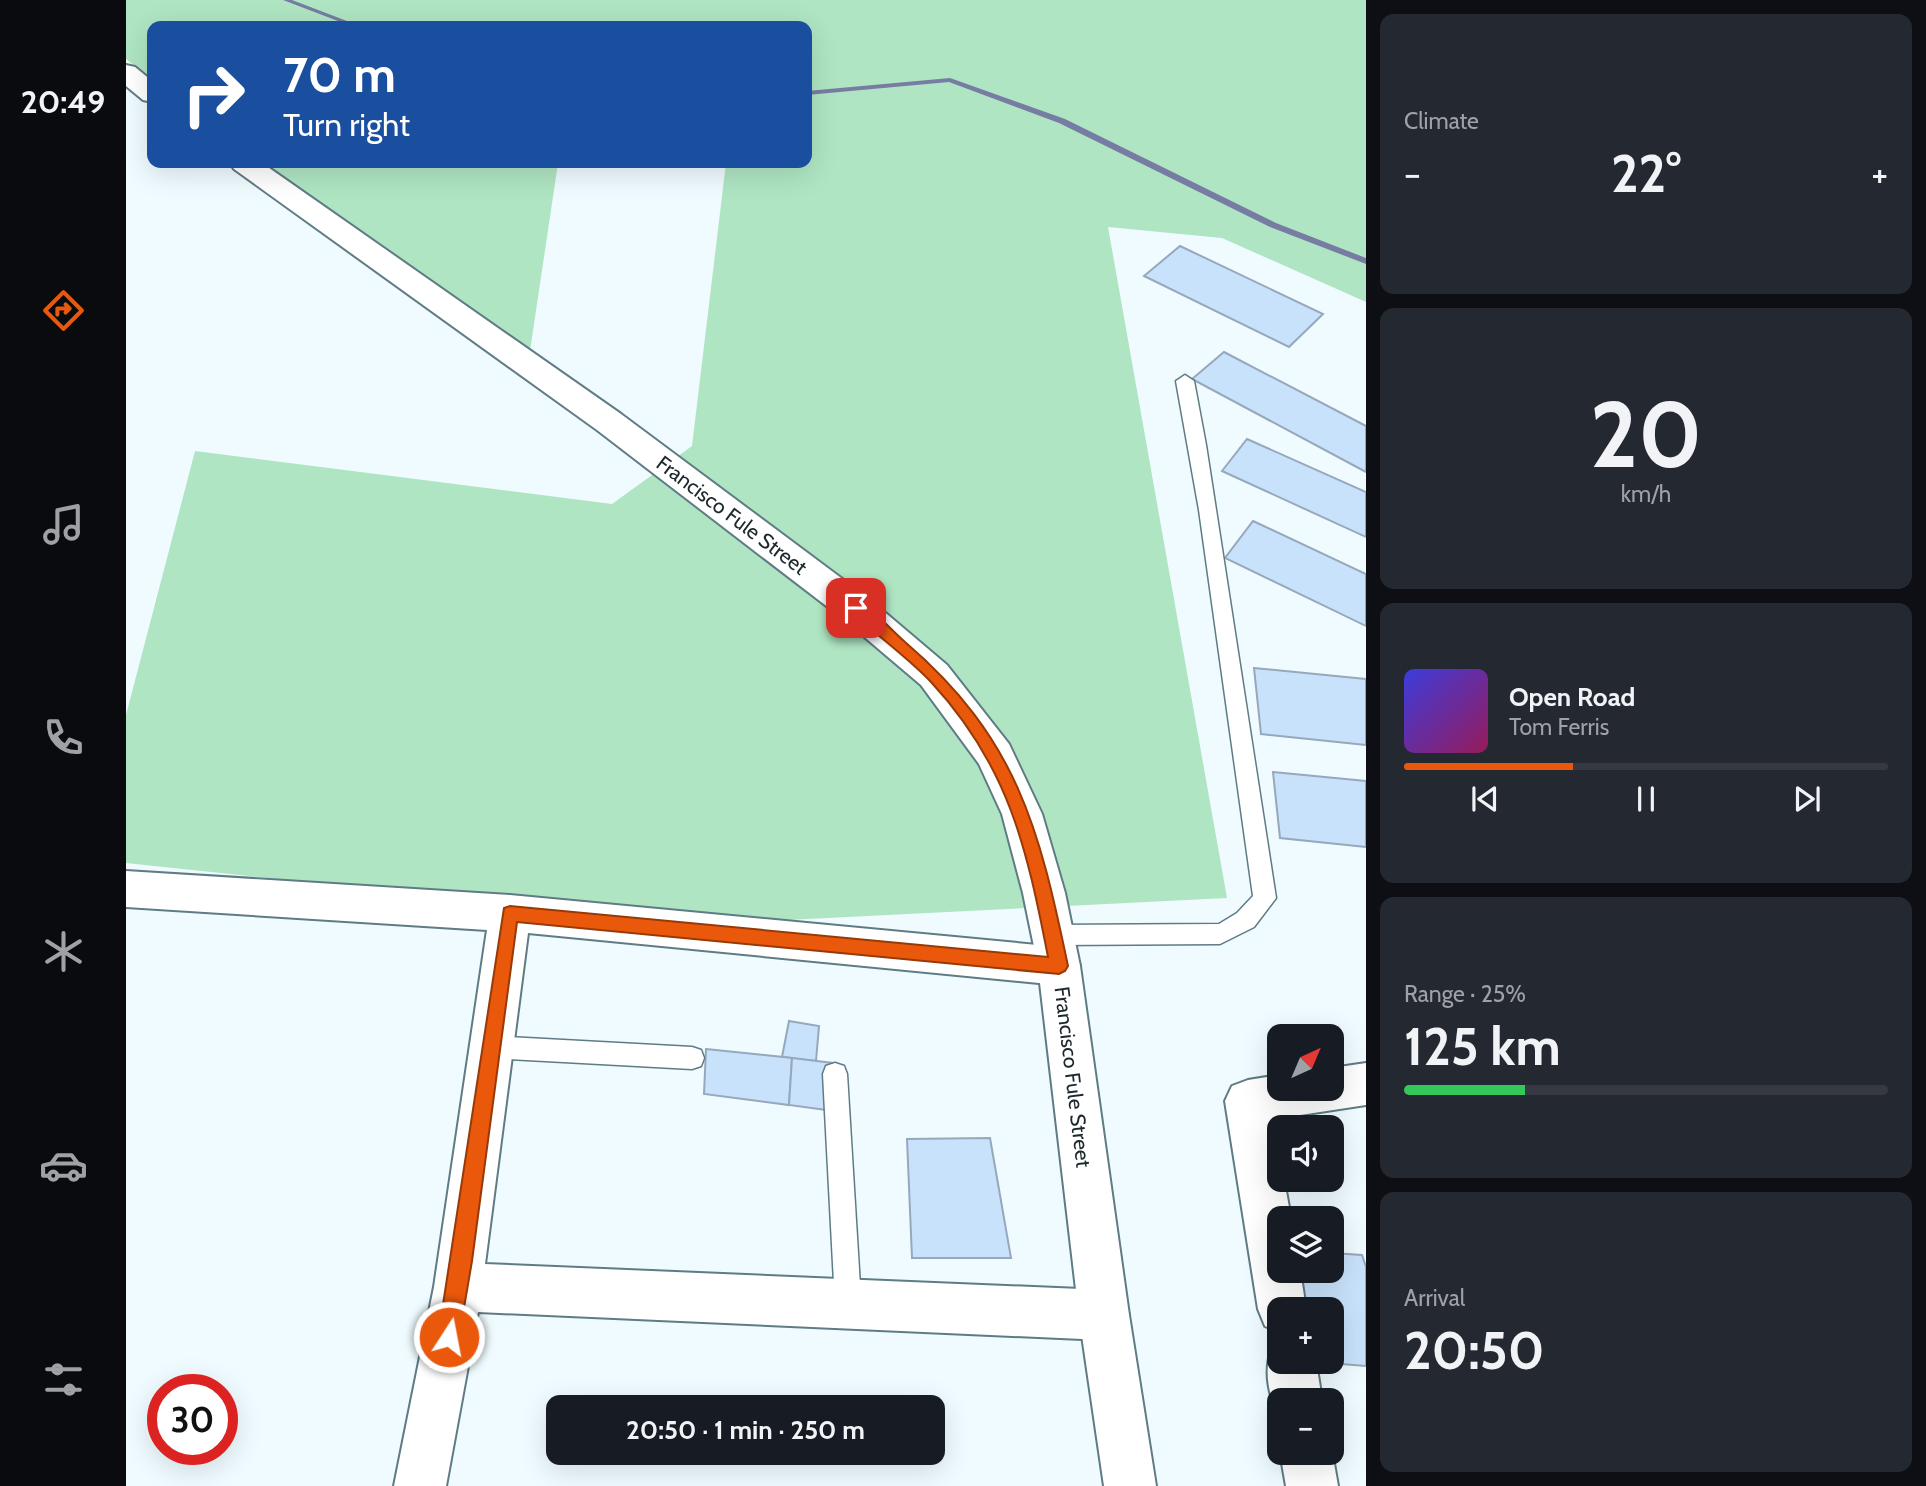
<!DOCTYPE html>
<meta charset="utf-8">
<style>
body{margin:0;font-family:Cabin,sans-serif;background:#242831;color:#f1f3f6;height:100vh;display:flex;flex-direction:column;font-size:26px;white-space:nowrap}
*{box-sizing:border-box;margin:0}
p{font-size:23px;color:#9ea1a6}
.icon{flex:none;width:38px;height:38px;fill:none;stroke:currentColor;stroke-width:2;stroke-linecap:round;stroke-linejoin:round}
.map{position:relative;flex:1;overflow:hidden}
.side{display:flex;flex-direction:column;gap:14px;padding:14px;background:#0d0f14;width:560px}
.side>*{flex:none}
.guide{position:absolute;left:21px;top:21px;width:665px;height:147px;border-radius:14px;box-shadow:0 7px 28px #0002;background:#1a4fa0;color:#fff;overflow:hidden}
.needle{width:46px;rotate:44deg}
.tools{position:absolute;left:1141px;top:1024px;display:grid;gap:14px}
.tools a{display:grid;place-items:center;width:77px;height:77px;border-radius:14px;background:#171b24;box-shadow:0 7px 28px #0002;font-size:35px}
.speed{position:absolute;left:21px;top:1374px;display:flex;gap:14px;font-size:35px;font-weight:700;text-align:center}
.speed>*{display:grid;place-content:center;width:91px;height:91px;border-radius:50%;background:#171b24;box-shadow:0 7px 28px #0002;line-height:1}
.speed .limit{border:10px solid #d22;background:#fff;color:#111}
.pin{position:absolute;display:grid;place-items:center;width:60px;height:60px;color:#fff;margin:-30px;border-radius:14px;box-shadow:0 4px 10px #0006}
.me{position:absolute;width:77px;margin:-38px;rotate:11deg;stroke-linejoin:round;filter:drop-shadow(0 0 5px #0008)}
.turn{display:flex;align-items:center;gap:24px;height:147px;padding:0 21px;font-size:32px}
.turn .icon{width:91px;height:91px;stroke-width:2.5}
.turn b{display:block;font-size:49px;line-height:60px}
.big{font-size:52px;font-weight:700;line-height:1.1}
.side .tile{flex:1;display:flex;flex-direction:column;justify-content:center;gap:10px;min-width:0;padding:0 24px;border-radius:14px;background:#242831}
.side .dial{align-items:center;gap:0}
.dial b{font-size:91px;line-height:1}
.song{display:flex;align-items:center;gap:21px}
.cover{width:84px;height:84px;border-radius:10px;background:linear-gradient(135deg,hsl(240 70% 55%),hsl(330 70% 35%))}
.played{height:7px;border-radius:4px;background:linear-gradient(90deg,#ea580c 35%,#363941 35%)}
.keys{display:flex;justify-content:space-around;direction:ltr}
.heat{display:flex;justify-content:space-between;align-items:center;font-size:38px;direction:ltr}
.charge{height:10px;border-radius:5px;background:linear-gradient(90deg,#34c759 25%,#363941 0)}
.trip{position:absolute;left:420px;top:1395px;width:399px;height:70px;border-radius:14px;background:#171b24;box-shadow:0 7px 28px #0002;font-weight:700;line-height:70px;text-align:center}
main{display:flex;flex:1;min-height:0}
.menu{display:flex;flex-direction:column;width:126px;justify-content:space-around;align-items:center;background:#090b0e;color:#9ea1a6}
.menu .icon{width:49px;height:49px}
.menu .on{color:#ea580c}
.menu b{font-size:32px;color:#f1f3f6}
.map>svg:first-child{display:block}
.green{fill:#afe5c3}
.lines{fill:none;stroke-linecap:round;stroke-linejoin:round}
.stream{fill:#777da2;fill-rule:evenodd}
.building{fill:#c9e2fc;stroke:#96a8bb;stroke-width:2}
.lane-casing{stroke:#5f7b84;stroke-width:3}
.street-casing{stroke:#5f7b84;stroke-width:4}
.secondary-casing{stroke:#5f7b84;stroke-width:4}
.lane{fill:#fff;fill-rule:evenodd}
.street{fill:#fff;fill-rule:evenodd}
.secondary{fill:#fff;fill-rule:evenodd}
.route{fill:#ea580c;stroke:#983908;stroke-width:2}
.labels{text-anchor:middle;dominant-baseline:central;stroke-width:5;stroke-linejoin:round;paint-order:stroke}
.street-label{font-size:21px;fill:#1d282c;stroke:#fff}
</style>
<main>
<nav class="menu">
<b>20:49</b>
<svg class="icon on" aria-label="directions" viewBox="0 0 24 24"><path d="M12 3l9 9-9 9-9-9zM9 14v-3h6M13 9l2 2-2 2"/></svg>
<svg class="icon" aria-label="music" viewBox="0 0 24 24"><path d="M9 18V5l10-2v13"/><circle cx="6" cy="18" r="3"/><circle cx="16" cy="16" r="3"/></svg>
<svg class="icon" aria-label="phone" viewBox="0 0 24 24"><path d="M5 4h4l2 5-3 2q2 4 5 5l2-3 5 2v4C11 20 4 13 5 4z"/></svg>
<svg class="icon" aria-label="climate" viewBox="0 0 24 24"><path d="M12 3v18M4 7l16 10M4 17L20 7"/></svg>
<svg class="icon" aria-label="car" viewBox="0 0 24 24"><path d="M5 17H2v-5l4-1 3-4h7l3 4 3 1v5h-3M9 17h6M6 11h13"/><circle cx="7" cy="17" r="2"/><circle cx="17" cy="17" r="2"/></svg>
<svg class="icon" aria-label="filters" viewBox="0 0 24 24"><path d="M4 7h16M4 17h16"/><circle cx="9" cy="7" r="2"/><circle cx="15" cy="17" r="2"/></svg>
</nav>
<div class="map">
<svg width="1240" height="1486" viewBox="0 0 1240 1486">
<rect width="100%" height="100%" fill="#effbff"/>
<g class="green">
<path d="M0,0H1240V302L1096,238L982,227L1101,898L579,924L0,863V715L69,451L486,504L566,446L600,163H681V26H26V80L0,59Z"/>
<path d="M136,163H432L404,351Z"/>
</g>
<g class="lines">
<g class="stream">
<path d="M157,0H166L234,26H225Z"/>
<path d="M824,78L939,119L1150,223L1240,258V264L1144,227L933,123L823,82L681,95V91Z"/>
</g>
</g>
<g class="building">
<path d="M1054,246L1197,314L1163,347L1018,276Z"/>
<path d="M1098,352L1240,426V472L1066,379Z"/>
<path d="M1121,439L1240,492V537L1096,471Z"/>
<path d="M1127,521L1240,574V626L1099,558Z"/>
<path d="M1128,668L1240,679V745L1135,734Z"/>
<path d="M1147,772L1240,781V847L1154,838Z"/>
<path d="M663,1021L693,1026L690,1061L656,1057Z"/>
<path d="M580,1049L666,1058L663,1105L578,1094Z"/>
<path d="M666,1058L707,1063L708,1111L663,1105Z"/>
<path d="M864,1138L885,1258H786L781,1139Z"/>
<path d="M1206,1253L1236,1255L1240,1267V1366L1190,1362H1206V1309H1175L1171,1270H1206Z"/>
</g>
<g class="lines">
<g class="lane-casing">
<g id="lane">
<path d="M1059,375L1068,381L1080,445L1150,898L1128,927L1094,944L926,945L918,942L915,935L918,928L926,925L1093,924L1111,913L1127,896L1073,510L1050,381Z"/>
<path d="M365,1036L566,1047L575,1050L578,1058L575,1066L566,1069L365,1058L356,1055L353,1047L356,1039Z"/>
<path d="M709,1063L718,1066L721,1074L735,1302L731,1311L722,1315L713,1311L709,1302L697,1074L700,1066Z"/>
</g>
</g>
<g class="street-casing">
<g id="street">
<path d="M0,871L384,895L933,947L948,952L954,966L948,980L933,985L402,933L359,1264L978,1290L995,1298L1003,1315L995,1332L978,1340L352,1312L320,1486H268L308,1287L361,930L0,907Z"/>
<path d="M1240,1063V1105L1148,1119L1153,1151V1180H1158L1165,1218H1153V1270H1174L1180,1309H1153V1332L1139,1326L1132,1309L1099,1101L1106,1086L1122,1080L1153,1075V1088H1206V1068Z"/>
<path d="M1153,1342V1362H1190L1196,1400H1153V1418C1142,1393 1137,1370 1147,1344Z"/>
<path d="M1154,1452H1206L1212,1486H1160Z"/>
</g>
</g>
<g class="secondary-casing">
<g id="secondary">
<path d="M0,65L9,67L26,81V102L17,100L0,86Z"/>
<path d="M104,163H136L495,414L742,598L821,665L883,744L916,814L939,893L954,966L1003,1315L1030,1486H978L953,1315L912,966L897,893L876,814L853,764L795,685L716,618L471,430L108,169Z"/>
</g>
</g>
<use href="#lane" class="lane"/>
<use href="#street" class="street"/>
<use href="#secondary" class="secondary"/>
</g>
<path class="route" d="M730,602C747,608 765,630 779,642C891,738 913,827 942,966L939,971L933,974L391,922L346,1261L333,1337L330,1344L323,1347L315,1344L312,1337L378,908L384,906L922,957C901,849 883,766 805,682C781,657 751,635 724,612L722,608Z"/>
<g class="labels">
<g class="street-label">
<text transform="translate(606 515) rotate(37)">Francisco Fule Street</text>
<text transform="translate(947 1077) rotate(83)">Francisco Fule Street</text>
</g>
</g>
</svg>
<div class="tools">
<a><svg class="needle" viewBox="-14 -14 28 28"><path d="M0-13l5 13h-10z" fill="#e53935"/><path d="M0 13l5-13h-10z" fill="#9ea1a6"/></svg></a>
<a><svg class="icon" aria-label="sound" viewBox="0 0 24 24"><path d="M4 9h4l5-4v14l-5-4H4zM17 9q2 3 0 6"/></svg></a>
<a><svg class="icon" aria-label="layers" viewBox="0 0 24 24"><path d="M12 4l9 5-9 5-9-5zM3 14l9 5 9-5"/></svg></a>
<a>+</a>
<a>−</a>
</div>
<div class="speed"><div class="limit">30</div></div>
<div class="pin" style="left:730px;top:608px;background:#d93025"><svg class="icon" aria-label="arrive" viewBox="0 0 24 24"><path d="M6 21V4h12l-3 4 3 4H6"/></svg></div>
<svg class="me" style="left:323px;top:1337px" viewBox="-20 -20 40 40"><circle r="17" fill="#ea580c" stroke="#fff" stroke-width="3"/><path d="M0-11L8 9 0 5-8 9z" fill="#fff"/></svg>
<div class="trip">20:50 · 1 min · 250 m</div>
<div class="guide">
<div class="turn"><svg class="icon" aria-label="right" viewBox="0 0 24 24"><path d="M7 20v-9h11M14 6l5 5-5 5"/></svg><div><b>70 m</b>Turn right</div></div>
</div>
</div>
<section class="side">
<div class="tile"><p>Climate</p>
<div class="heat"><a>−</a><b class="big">22°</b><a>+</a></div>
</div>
<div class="tile dial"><b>20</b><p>km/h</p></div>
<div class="tile">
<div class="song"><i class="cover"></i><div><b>Open Road</b><p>Tom Ferris</p></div></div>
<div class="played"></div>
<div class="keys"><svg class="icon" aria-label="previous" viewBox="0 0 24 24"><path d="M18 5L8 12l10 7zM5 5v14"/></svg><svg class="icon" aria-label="pause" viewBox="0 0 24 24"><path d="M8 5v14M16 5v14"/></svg><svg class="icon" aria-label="next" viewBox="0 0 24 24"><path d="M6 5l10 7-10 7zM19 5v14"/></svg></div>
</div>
<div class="tile"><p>Range · 25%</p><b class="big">125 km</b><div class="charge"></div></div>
<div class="tile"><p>Arrival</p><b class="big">20:50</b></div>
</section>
</main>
